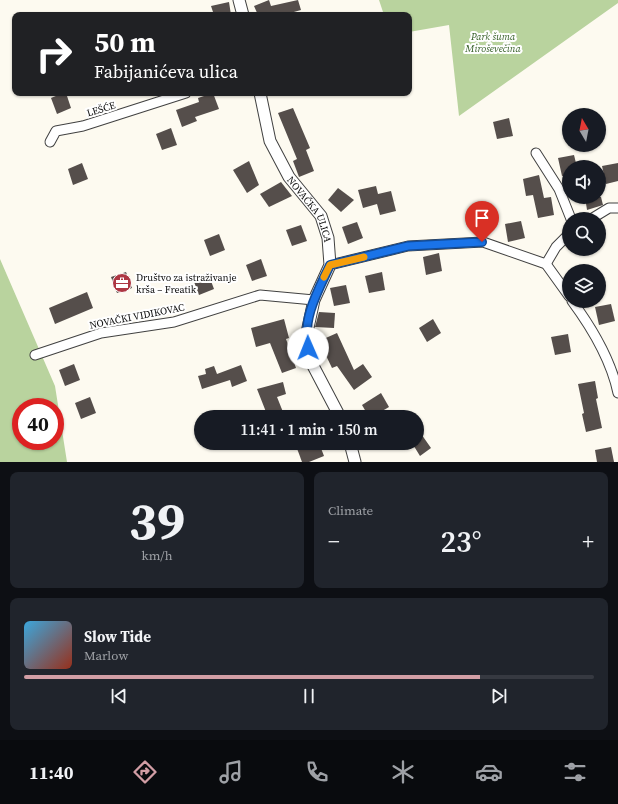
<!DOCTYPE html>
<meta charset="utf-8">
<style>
body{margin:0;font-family:"Source Serif 4",serif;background:#20242c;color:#f1f3f6;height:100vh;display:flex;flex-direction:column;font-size:15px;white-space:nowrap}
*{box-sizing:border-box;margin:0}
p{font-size:13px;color:#9ea1a6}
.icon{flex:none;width:22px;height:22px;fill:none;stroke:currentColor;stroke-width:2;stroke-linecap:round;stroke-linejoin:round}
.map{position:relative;height:462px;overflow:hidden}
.panel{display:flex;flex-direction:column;gap:10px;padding:10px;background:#0d0f14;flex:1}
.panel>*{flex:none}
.top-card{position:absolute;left:12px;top:12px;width:400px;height:84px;border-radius:8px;box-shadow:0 1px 3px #0004;background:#202124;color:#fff;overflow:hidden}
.needle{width:26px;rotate:350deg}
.controls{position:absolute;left:562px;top:108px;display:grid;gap:8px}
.controls a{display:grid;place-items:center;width:44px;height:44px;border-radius:50%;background:#171b24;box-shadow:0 1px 3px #0004;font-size:20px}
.speed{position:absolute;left:12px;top:398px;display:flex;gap:8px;font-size:20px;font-weight:700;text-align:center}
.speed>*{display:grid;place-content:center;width:52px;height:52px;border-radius:50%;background:#171b24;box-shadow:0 1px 3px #0004;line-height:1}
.speed .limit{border:6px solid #d22;background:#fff;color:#111}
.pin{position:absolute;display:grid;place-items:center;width:34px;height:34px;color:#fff;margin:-41px -17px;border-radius:50% 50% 50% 0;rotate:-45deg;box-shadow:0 0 4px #0007}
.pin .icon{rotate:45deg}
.me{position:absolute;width:44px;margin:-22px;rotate:359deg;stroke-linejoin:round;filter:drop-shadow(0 0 3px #0008)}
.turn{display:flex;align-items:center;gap:14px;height:84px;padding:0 16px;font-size:18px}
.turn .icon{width:52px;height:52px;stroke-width:2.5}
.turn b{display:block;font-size:28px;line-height:34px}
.big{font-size:30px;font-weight:600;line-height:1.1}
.panel .widget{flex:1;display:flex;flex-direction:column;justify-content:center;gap:6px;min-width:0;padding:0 14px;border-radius:8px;background:#20242c}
.panel .dial{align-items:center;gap:0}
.dial b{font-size:52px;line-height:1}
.song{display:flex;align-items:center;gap:12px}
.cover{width:48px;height:48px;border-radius:6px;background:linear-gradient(135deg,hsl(200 70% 55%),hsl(10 70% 35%))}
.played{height:4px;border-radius:2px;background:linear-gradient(90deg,#d29ea5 80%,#363941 80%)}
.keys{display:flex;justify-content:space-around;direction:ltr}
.heat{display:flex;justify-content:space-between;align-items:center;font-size:22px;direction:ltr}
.panel .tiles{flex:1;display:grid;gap:10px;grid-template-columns:1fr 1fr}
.widget:last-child{grid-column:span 2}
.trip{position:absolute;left:194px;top:410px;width:230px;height:40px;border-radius:20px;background:#171b24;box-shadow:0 1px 3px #0004;font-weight:600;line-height:40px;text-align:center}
.tab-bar{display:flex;height:64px;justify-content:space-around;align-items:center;background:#090b0e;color:#9ea1a6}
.tab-bar .icon{width:28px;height:28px}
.tab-bar .active{color:#d29ea5}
.tab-bar b{font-size:18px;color:#f1f3f6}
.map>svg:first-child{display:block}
.forest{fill:#b9d39e;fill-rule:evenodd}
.building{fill:#554e4b}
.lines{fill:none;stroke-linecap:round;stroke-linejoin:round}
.minor-casing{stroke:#414141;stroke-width:11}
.tertiary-casing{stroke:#414141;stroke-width:13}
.minor{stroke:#fff;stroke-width:9}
.tertiary{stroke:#fff;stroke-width:11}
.route-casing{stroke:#114b97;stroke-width:10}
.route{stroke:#1a73e8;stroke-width:7}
.slow{stroke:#f59e0b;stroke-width:7}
.labels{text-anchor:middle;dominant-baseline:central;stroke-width:4;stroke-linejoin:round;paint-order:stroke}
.park-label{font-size:10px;font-style:italic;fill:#345e26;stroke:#fff}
.street-label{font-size:10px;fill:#0e0e0e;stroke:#fff}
.poi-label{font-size:10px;fill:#0e0e0e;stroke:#fff;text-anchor:start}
</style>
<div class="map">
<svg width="618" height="462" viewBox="0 0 618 462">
<rect width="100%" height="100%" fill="#fdfaf0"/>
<g class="forest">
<path d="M379,0H618V3L459,116L449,25L409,32V15H384Z"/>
<path d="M0,259L55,386L67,462H0ZM21,407H55V441H21Z"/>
</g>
<g class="building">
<path d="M269,0L271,6L298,0L301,10L283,15H258L254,6Z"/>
<path d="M229,2L231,15H214L211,6Z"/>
<path d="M63,93H66L71,108L57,114L51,98Z"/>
<path d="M213,93L219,109L195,117L197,121L182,127L176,110L199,102L198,98Z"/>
<path d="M293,108L310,148L306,150L314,171L299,177L293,161L297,159L278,113Z"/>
<path d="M509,118L513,136L497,139L493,122Z"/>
<path d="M171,128L177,145L162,150L156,134Z"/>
<path d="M574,155L577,167H569V175L562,176L558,158Z"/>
<path d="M249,161L259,185L247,193L233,170Z"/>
<path d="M82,163L88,179L73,185L68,169Z"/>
<path d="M618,163V181L606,184L602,166Z"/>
<path d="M539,175L544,198L551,197L554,215L538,218L533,195L526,196L523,179Z"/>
<path d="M281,182L292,196L269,207L260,194Z"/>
<path d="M376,186L378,194L391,191L396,211L380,215L377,204L363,208L358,190Z"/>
<path d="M338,188L354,200L341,212L328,200Z"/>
<path d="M585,197H601L603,205L587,210Z"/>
<path d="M521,221L525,238L508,242L505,224Z"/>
<path d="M357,222L363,238L348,244L342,227Z"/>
<path d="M301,225L307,241L292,246L286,230Z"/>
<path d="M219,234L225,250L210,256L204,240Z"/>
<path d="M439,253L442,271L426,275L423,257Z"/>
<path d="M261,259L267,276L252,281L246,265Z"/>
<path d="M126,272L132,288L117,293L111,277Z"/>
<path d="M382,272L385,290L369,293L365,276Z"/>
<path d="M208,273L214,289L199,295L193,279Z"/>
<path d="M346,285L350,303L334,306L330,288Z"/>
<path d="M87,292L93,308L55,324L49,308Z"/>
<path d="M611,304L615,321L599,325L595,307Z"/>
<path d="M319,312L335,313L334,328L315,327Z"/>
<path d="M284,319L289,338L286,339L296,368L282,373L270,343L256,347L251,328Z"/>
<path d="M433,319L441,333L427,342L419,328Z"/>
<path d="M337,333L354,370L363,364L372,377L354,390L337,366L332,368L319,341Z"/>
<path d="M568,334L571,352L555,355L551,337Z"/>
<path d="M74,364L80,380L65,386L59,370Z"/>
<path d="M241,365L247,381L232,387L230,380L202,389L198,376L206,374L205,369L214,366L217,374Z"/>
<path d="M595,381L598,398L596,399L602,428L586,432L582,414L584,413L578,384Z"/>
<path d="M283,382L286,394L277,397L285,417H268L257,389Z"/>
<path d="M381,393L389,407L372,417H369L362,405Z"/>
<path d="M90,397L96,413L81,419L75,403Z"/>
<path d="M417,428L431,448L420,456L412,443H417Z"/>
<path d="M295,443H319L324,456L309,462H302Z"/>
<path d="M611,447L614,462H597L595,450Z"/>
</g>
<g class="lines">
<g class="minor-casing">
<g id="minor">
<path d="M50,142L56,131L83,126L186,93"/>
<path d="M536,153L559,189L571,219"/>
<path d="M591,219L609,208H618"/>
<path d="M546,264L556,247L569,234"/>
<path d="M330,265L408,246L483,242L546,264L569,296"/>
<path d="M572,301C592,328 611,360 618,393"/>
<path d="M35,355L101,333L174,322L260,295L314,300"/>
</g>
</g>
<g class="tertiary-casing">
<g id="tertiary">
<path d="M239,0L243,15"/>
<path id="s1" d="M260,93L270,141L289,177L321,216L328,238L330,265L314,300L306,337L309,358L340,417"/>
<path d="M350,443L355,462"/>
</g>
</g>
<use href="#minor" class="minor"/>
<use href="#tertiary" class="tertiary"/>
</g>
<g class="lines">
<g class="route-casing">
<path id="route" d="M308,348C302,318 318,291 330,265L408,246L482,242"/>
</g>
<use href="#route" class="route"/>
<path class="slow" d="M324,277L330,265L364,257"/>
</g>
<defs>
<g id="office-disc" transform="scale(1)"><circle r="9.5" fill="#ad3642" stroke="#fff"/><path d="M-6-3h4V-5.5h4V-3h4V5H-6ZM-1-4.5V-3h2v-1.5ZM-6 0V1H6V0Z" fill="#fff"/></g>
</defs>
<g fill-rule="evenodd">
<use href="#office-disc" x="122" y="283"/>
</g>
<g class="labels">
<g class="park-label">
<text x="493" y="36">Park šuma<tspan x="493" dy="12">Miroševečina</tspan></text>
</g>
<g class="street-label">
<text transform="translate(101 109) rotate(-17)">LEŠĆE</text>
<text stroke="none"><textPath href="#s1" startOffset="129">NOVAČKA ULICA</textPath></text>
<text transform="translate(137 316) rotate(-11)">NOVAČKI VIDIKOVAC</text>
</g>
<g class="poi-label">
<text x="136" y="277">Društvo za istraživanje<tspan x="136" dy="12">krša – Freatik</tspan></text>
</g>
</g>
</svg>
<div class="controls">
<a><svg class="needle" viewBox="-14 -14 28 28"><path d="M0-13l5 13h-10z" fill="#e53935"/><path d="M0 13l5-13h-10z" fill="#9ea1a6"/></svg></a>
<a><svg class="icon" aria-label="sound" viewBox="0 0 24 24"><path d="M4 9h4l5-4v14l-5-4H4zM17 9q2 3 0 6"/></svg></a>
<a><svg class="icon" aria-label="search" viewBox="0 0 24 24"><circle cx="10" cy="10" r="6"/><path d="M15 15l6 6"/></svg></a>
<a><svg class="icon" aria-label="layers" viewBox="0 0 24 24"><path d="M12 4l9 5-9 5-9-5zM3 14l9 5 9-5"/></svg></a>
</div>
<div class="speed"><div class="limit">40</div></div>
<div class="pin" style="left:482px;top:242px;background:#d93025"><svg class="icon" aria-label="arrive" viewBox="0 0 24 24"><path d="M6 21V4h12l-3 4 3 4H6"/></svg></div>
<svg class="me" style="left:308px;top:348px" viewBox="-20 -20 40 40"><circle r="19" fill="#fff"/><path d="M0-13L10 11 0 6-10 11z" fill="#1a73e8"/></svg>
<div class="trip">11:41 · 1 min · 150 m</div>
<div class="top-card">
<div class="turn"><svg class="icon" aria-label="right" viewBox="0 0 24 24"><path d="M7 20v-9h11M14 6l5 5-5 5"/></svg><div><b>50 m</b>Fabijanićeva ulica</div></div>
</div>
</div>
<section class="panel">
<div class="tiles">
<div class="widget dial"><b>39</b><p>km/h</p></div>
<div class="widget"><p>Climate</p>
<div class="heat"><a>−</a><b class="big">23°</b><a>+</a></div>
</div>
<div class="widget">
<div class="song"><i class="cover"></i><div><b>Slow Tide</b><p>Marlow</p></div></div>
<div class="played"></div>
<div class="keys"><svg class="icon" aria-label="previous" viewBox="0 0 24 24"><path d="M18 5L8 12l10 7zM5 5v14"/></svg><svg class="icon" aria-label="pause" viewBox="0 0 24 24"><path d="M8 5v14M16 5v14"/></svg><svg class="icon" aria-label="next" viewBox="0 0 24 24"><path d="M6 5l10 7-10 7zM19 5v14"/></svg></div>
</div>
</div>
</section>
<nav class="tab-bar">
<b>11:40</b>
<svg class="icon active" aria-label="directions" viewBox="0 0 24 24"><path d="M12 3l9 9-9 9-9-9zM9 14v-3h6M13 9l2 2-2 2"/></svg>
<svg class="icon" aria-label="music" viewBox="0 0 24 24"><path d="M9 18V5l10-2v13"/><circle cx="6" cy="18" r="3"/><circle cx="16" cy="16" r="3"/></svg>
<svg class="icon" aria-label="phone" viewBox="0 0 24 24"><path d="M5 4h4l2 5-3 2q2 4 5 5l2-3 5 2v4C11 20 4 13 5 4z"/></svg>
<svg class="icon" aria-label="climate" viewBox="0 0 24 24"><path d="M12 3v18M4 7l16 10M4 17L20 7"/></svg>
<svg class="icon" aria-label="car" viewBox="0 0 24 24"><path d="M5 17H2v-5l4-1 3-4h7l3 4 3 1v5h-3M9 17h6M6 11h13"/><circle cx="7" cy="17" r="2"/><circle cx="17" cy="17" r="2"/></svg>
<svg class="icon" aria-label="filters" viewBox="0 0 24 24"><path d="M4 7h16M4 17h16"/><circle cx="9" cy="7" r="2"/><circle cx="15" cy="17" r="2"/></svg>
</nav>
